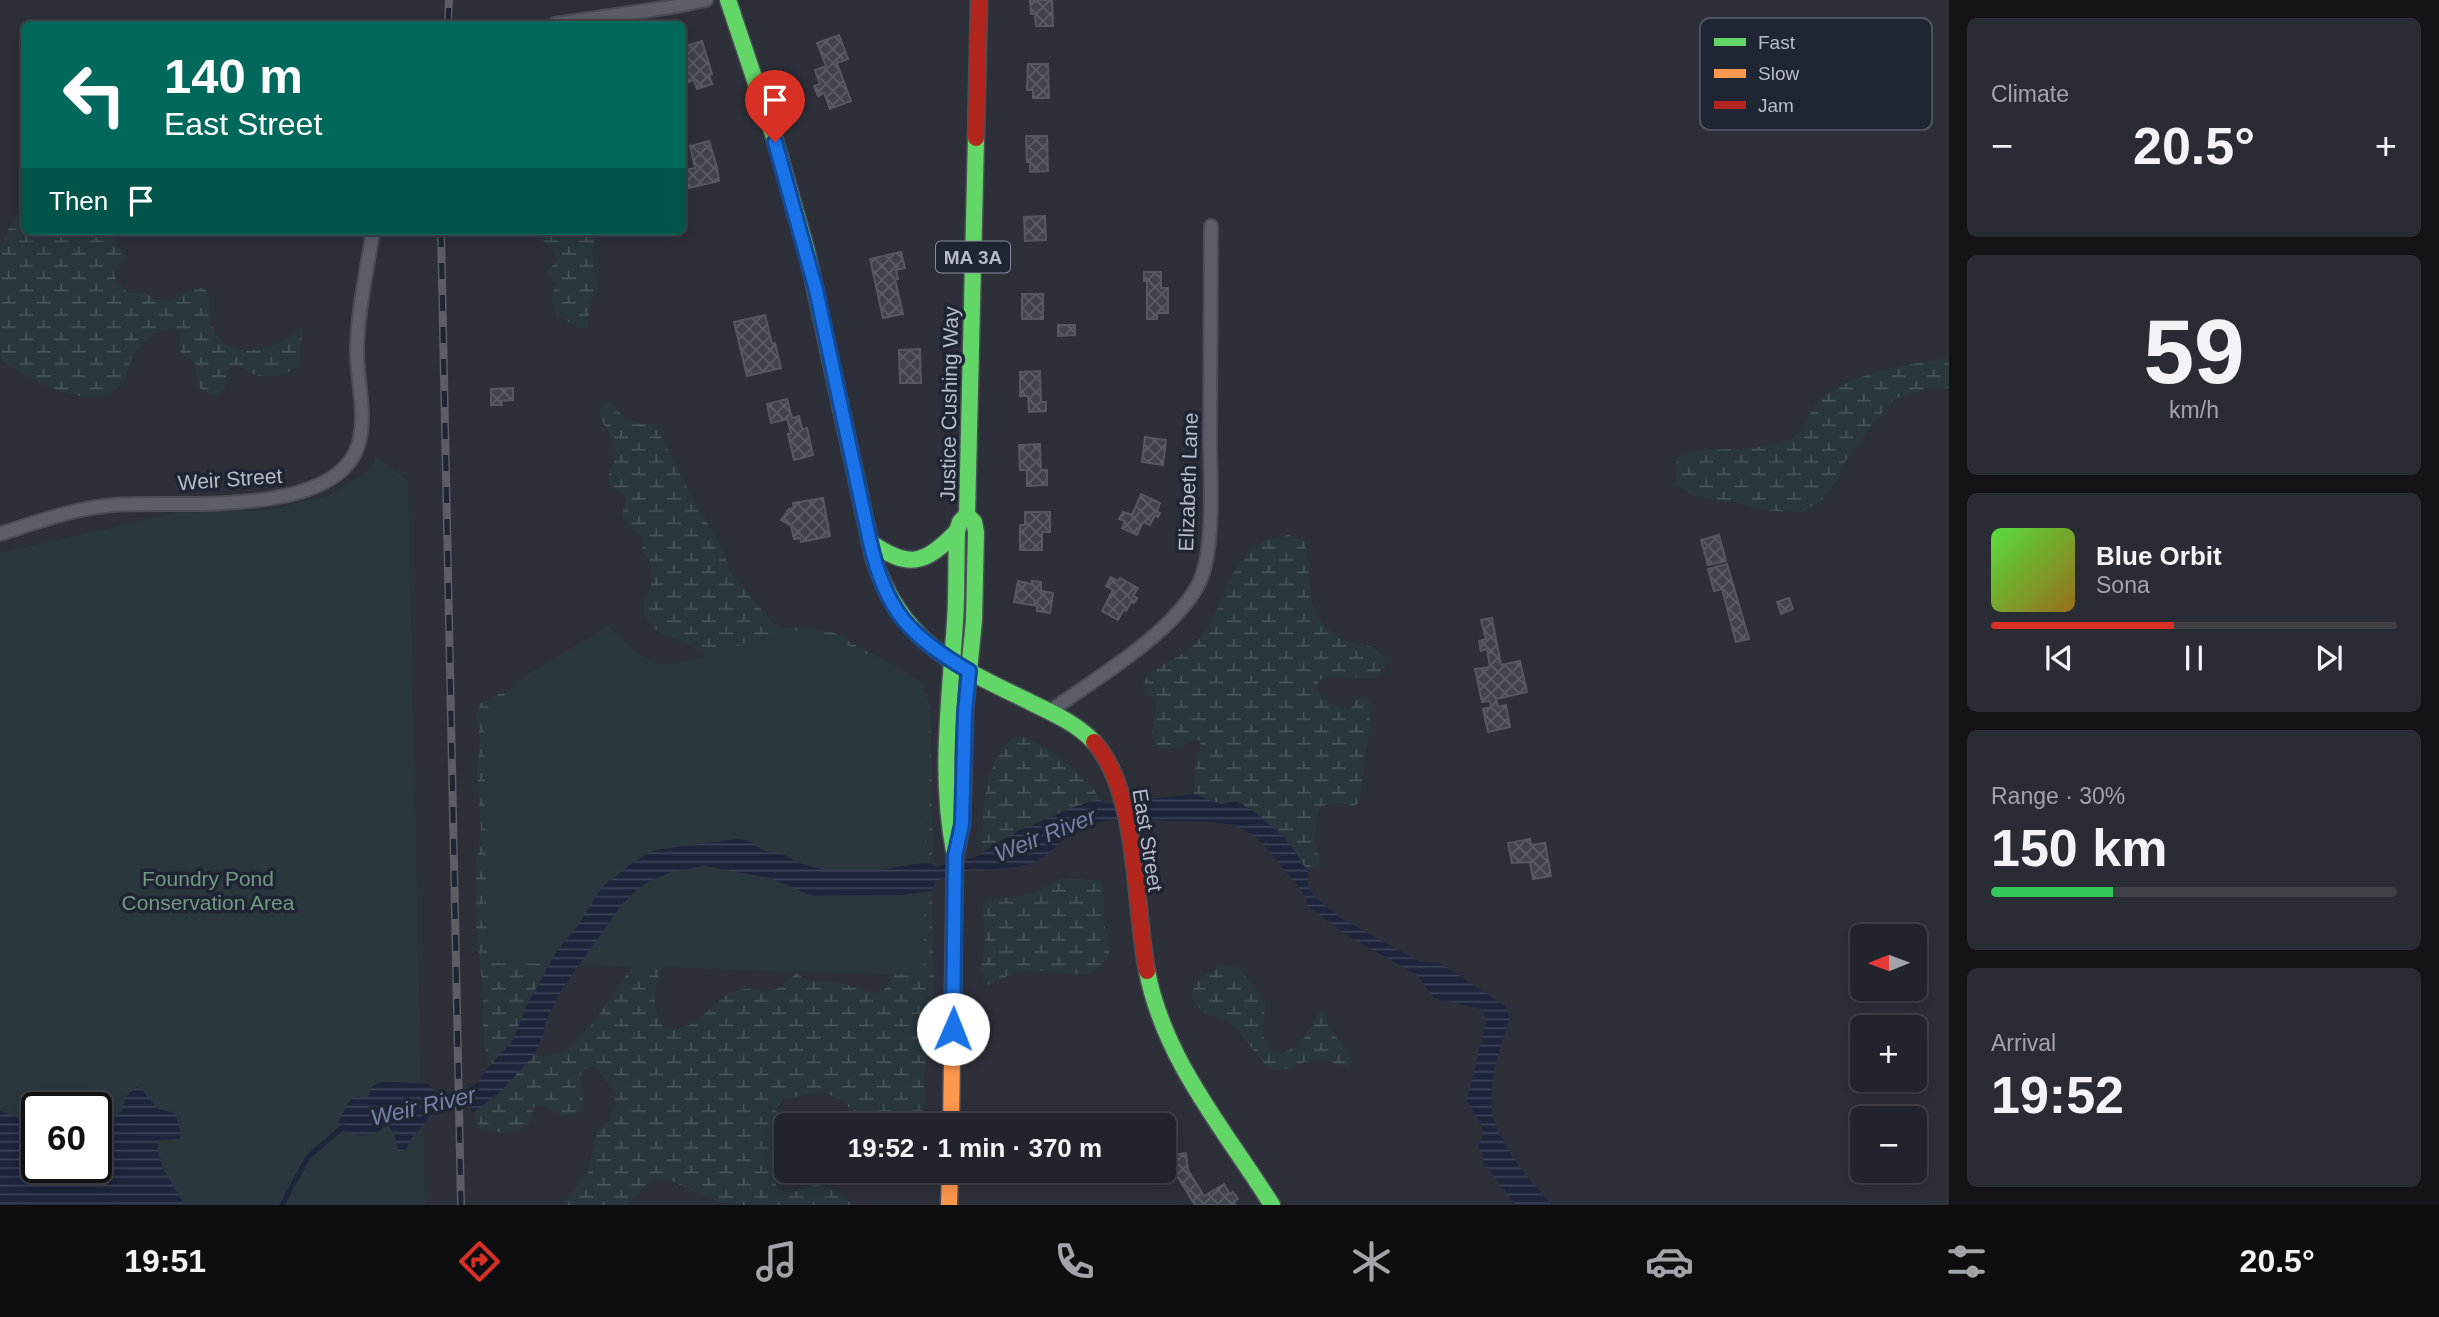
<!DOCTYPE html>
<meta charset="utf-8">
<style>
body{margin:0;font-family:Arial,sans-serif;background:#2a2c33;color:#f1f3f6;height:100vh;display:flex;flex-direction:column;font-size:26px;white-space:nowrap}
*{box-sizing:border-box;margin:0}
p{font-size:23px;color:#a2a4a9}
.icon{flex:none;width:38px;height:38px;fill:none;stroke:currentColor;stroke-width:2;stroke-linecap:round;stroke-linejoin:round}
.map{position:relative;flex:1;overflow:hidden}
.side{display:flex;flex-direction:column;gap:18px;padding:18px;background:#131418;width:490px}
.side>*{flex:none}
.guide{position:absolute;left:21px;top:21px;width:665px;height:214px;border-radius:10px;box-shadow:0 4px 18px #0003,0 0 0 2px #3f4147;background:#00695c;color:#fff;overflow:hidden}
.needle{width:46px;rotate:269deg}
.fabs{position:absolute;left:1850px;top:924px;display:grid;gap:14px}
.fabs a{display:grid;place-items:center;width:77px;height:77px;border-radius:10px;background:#22242b;box-shadow:0 4px 18px #0003,0 0 0 2px #3f4147;font-size:35px}
.speed{position:absolute;left:21px;top:1092px;display:flex;gap:14px;font-size:35px;font-weight:700;text-align:center}
.speed>*{display:grid;place-content:center;width:91px;height:91px;border-radius:50%;background:#22242b;box-shadow:0 4px 18px #0003,0 0 0 2px #3f4147;line-height:1}
.speed .limit{border:4px solid #111;border-radius:10px;background:#fff;color:#111}
.pin{position:absolute;display:grid;place-items:center;width:60px;height:60px;color:#fff;margin:-72px -30px;border-radius:50% 50% 50% 0;rotate:-45deg;box-shadow:0 0 7px #0007}
.pin .icon{rotate:45deg}
.me{position:absolute;width:77px;margin:-38px;rotate:1deg;stroke-linejoin:round;filter:drop-shadow(0 0 5px #0008)}
.turn{display:flex;align-items:center;gap:24px;height:147px;padding:0 28px;font-size:32px}
.turn .icon{width:91px;height:91px;stroke-width:2.5}
.turn b{display:block;font-size:49px;line-height:60px}
.then{display:flex;align-items:center;height:66px;padding:0 28px;background:#0003;gap:14px;font-size:26px}
.big{font-size:52px;font-weight:800;line-height:1.1}
.side .card{flex:1;display:flex;flex-direction:column;justify-content:center;gap:10px;min-width:0;padding:0 24px;border-radius:10px;background:#2a2c33}
.side .dial{align-items:center;gap:0}
.dial b{font-size:91px;line-height:1}
.song{display:flex;align-items:center;gap:21px}
.cover{width:84px;height:84px;border-radius:10px;background:linear-gradient(135deg,hsl(110 70% 55%),hsl(40 70% 35%))}
.played{height:7px;border-radius:4px;background:linear-gradient(90deg,#d93025 45%,#3f4147 45%)}
.keys{display:flex;justify-content:space-around;direction:ltr}
.heat{display:flex;justify-content:space-between;align-items:center;font-size:38px;direction:ltr}
.charge{height:10px;border-radius:5px;background:linear-gradient(90deg,#34c759 30%,#3f4147 0)}
.trip{position:absolute;left:774px;top:1113px;width:402px;height:70px;border-radius:10px;background:#22242b;box-shadow:0 4px 18px #0003,0 0 0 2px #3f4147;font-weight:800;line-height:70px;text-align:center}
.menu{display:flex;height:112px;justify-content:space-around;align-items:center;background:#0e0e11;color:#a2a4a9}
.menu .icon{width:49px;height:49px}
.menu .current{color:#d93025}
.menu b{font-size:32px;color:#f1f3f6}
main{display:flex;flex:1;min-height:0}
.map>svg:first-child{display:block}
.wetland{fill:url(#wetland-marsh)}
.green{fill:#2a383e}
.water{fill:url(#water-rules)}
.lines{fill:none;stroke-linecap:round;stroke-linejoin:round}
.stream{stroke:#1d243c;stroke-width:5}
.building{fill:url(#building-cross-hatch);stroke:#555861;stroke-width:2}
.street-casing{stroke:#4a4d56;stroke-width:16}
.fast-casing{stroke:#4a4d56;stroke-width:19}
.slow-casing{stroke:#4a4d56;stroke-width:19}
.jam-casing{stroke:#4a4d56;stroke-width:19}
.street{stroke:#5c5f67;stroke-width:12}
.fast{stroke:#63d668;stroke-width:16}
.slow{stroke:#ff974d;stroke-width:16}
.jam{stroke:#b3261e;stroke-width:16}
.rail-casing{stroke:#5b5e64;stroke-width:8}
.rail{stroke:#202534;stroke-width:5;stroke-dasharray:16;stroke-linecap:butt}
.route-casing{stroke:#114b97;stroke-width:18}
.route{stroke:#1a73e8;stroke-width:12}
.labels{text-anchor:middle;dominant-baseline:central;stroke-width:7;stroke-linejoin:round;paint-order:stroke}
.shield{fill:#202534;stroke:#8a8e9c;stroke-width:2}
.shield-label{font-size:19px;font-weight:bold;fill:#b8bbc9}
.street-label{font-size:21px;fill:#b8bbc9;stroke:#202534}
.park-label{font-size:21px;fill:#719881;stroke:#202534}
.water-label{font-size:23px;font-style:italic;fill:#7480a5;stroke:#202534}
.key{fill:#202534;stroke:#4e5261;stroke-width:2}
.key-label{font-size:19px;fill:#b8bbc9}
</style>
<main>
<div class="map">
<svg width="1949" height="1205" viewBox="0 0 1949 1205">
<defs>
<pattern id="wetland-marsh" width="20" height="14" patternUnits="userSpaceOnUse" patternTransform="scale(1.75)"><rect width="20" height="14" fill="#2a383e"/><path d="M1 5h8M5 5V1M11 12h8M15 12V8" fill="none" stroke="#475359"/></pattern>
<pattern id="water-rules" width="6" height="5" patternUnits="userSpaceOnUse" patternTransform="scale(1.75)"><rect width="6" height="5" fill="#1d243c"/><path d="M0 2.5h6" fill="none" stroke="#3c4257"/></pattern>
<pattern id="building-cross-hatch" width="8" height="8" patternUnits="userSpaceOnUse" patternTransform="scale(1.75)"><rect width="8" height="8" fill="#42444d"/><path d="M0 0l8 8M0 8l8-8" fill="none" stroke="#5b5d65"/></pattern>
</defs>
<rect width="100%" height="100%" fill="#2d3039"/>
<g class="wetland">
<path d="M24,207V231H110L124,254L122,261C105,272 118,282 128,293C134,293 140,292 145,293C154,296 156,301 166,300C183,300 185,287 204,288C213,298 207,312 212,325C224,359 259,354 285,340C293,336 295,329 303,328L298,366C283,377 267,381 249,372C243,368 241,366 233,366L227,372C227,394 215,403 198,386L196,365L194,361L187,359L180,351L181,331C162,321 136,345 130,362C125,375 129,380 115,390C86,411 26,378 0,359V248C8,233 11,218 24,207Z"/>
<path d="M499,231H598C591,252 591,268 598,288L590,302L588,329L578,328L554,312L552,300L555,283L549,277L548,271L558,260C554,236 519,234 499,231Z"/>
<path d="M1949,358V388L1927,389L1894,399L1874,422L1842,466L1838,478L1822,500L1802,512L1769,511L1734,502L1694,496L1675,483L1677,457C1683,455 1690,451 1697,451C1722,448 1772,451 1793,437C1807,428 1809,408 1822,398C1854,372 1909,364 1949,358Z"/>
<path d="M607,402H611L626,420L640,424H653L656,426L686,486L722,548L731,574L773,623L783,628H805L835,633L920,681L930,706L933,850L929,862L878,870L558,949L528,1003L512,1042L489,1067L483,1035V990L476,928V866L481,830L477,773L480,737L476,716L480,704L503,692L523,696L706,662L704,652L654,629L645,616L644,605L651,585V569L649,560L643,553L641,537L622,516L627,497C593,477 617,473 614,448C613,437 605,426 599,417L601,407Z"/>
<path d="M1289,535L1304,541C1315,579 1298,612 1340,638C1350,644 1361,643 1371,647C1375,649 1380,654 1384,656L1385,667L1374,678L1328,677L1319,680C1312,699 1336,705 1350,711L1356,700L1366,696L1370,699V721L1359,803L1353,806C1340,802 1332,801 1320,808C1310,837 1315,836 1320,864L1317,867H1305L1284,837L1236,802L1221,804L1194,794L1196,756L1201,748L1200,740C1189,739 1184,747 1174,748C1137,754 1160,718 1155,700L1149,697L1143,688C1146,668 1172,662 1187,651C1227,621 1217,569 1263,542C1270,538 1281,537 1289,535Z"/>
<path d="M1013,737C1017,737 1020,736 1024,737C1041,741 1095,783 1099,799C1059,812 1019,830 982,850C983,809 982,768 1013,737Z"/>
<path d="M1060,879L1100,880L1103,885C1104,896 1103,908 1104,920C1108,952 1120,950 1089,974C1066,975 1044,969 1021,971C1007,973 998,985 985,985L981,968L985,941L983,905L991,900L1030,894Z"/>
<path d="M932,891L934,990L931,1039L926,1055L924,1087L926,1098L923,1110L913,1124L868,1125L841,1100L823,1092L783,1099L776,1109C777,1117 784,1136 784,1141C785,1153 762,1193 788,1193C796,1193 811,1185 820,1183L856,1205H732L703,1196L670,1180L652,1178L627,1205H562L588,1173L596,1135L611,1118L615,1107V1091L595,1067L589,1066L580,1075L584,1105L579,1114C574,1114 565,1116 560,1114C548,1111 547,1100 533,1108L530,1122C514,1137 498,1133 479,1127L474,1112L501,1091L534,1055C542,1055 553,1056 561,1053C585,1044 619,983 636,961L701,951L661,969C654,992 651,1007 664,1029C699,1033 707,1004 733,992C763,980 763,1008 796,973L807,981L842,983L871,993L883,991C908,963 907,929 913,893Z"/>
<path d="M1221,966L1238,967L1265,1001L1263,1037L1273,1051L1280,1054C1306,1043 1306,1035 1319,1012H1325L1329,1028L1351,1056L1353,1062L1349,1066C1336,1066 1326,1057 1313,1060C1299,1062 1287,1073 1271,1069C1265,1068 1242,1033 1233,1025C1227,1019 1222,1020 1214,1017C1201,1013 1187,999 1195,985C1200,976 1213,971 1221,966Z"/>
</g>
<g class="green">
<path d="M375,456L408,481L421,1084L381,1081L388,1125L393,1131L399,1152L406,1150L410,1140L423,1126L425,1205H184L165,1173L157,1146L158,1109L142,1090L126,1097L122,1111L110,1119H96V1108H37V1119L23,1120L0,1111V553L175,513L275,510L330,495L373,467Z"/>
<path d="M608,626C621,639 635,655 654,662C684,672 759,634 794,631C826,629 891,667 922,681L927,703L923,975L487,962L484,723L513,684Z"/>
</g>
<g class="water">
<path d="M1194,794L1221,804L1236,801L1253,811L1284,837L1305,867L1308,875V885L1314,896L1342,919L1419,961L1440,963L1505,1006L1510,1019C1500,1045 1485,1091 1494,1120C1504,1152 1530,1180 1552,1205H1516L1483,1163V1155L1478,1147C1490,1118 1475,1124 1467,1099L1487,1019L1481,1009L1434,998L1417,975L1346,935L1307,905C1307,892 1287,874 1278,862C1269,851 1260,839 1248,832C1228,819 1197,823 1174,821C1143,819 1109,815 1079,829C1062,837 1049,857 1032,863C1016,869 995,868 978,871L975,868L936,881L932,891L902,895L812,896L770,878L704,866L671,872L654,879L640,887L623,903L561,990L546,1020L543,1035L534,1055L501,1091L474,1112L464,1104L440,1105L410,1140L406,1150L399,1152L393,1131L388,1125C370,1137 358,1140 339,1128L338,1122L350,1100L358,1096L367,1098L373,1086L381,1081L428,1084L438,1094L464,1093L478,1082L492,1063L512,1042L528,1003L558,949L576,928L603,886L632,863L655,850L737,839L746,840L765,851L780,853L802,864L824,870H878L929,862L935,867L975,857L1016,832L1074,807L1099,799L1106,804Z"/>
<path d="M136,1087L142,1090L158,1109L175,1113L180,1130V1139L159,1140C152,1163 176,1185 184,1205H0V1111L23,1120L37,1119V1167H96V1119H110L122,1111L126,1097Z"/>
</g>
<g class="lines">
<path class="stream" d="M282,1205L308,1157L343,1127"/>
</g>
<g class="building">
<path d="M1030,0H1052L1053,26H1036L1035,14H1031Z"/>
<path d="M839,35L848,59L837,63L851,101L830,109L824,93L818,96L814,86L820,84L815,70L826,66L817,43Z"/>
<path d="M702,41L712,74L709,75L712,84L697,89L694,80L689,82L682,64V47Z"/>
<path d="M1028,64H1048L1049,98H1033V90H1027Z"/>
<path d="M1026,136H1047L1048,171L1030,172V162H1027Z"/>
<path d="M709,141L717,167L719,181L689,188L684,170L695,168L690,146Z"/>
<path d="M1045,216L1046,240L1025,241L1024,217Z"/>
<path d="M901,252L905,268L896,270L898,279H895L903,314L883,318L870,259Z"/>
<path d="M1144,272H1161V288H1168V313H1157V319H1147V281H1144Z"/>
<rect x="1022" y="294" width="21" height="25"/>
<path d="M765,315L772,344L775,343L781,368L747,376L734,322Z"/>
<path d="M1058,325H1075V335L1058,336Z"/>
<path d="M920,349L921,383H900L899,350Z"/>
<path d="M1040,371L1041,402H1046V411L1029,412L1028,396H1020V372Z"/>
<path d="M513,388V400L501,401L502,405H491V389Z"/>
<path d="M787,399L792,418L799,416L802,429L807,428L813,455L794,460L788,434L791,433L787,419L771,423L767,404Z"/>
<path d="M1145,437L1166,440L1163,465L1142,462Z"/>
<path d="M1040,444L1041,470H1047V485L1027,486V470H1020L1019,445Z"/>
<path d="M1141,494L1160,503L1157,511L1160,513L1158,517L1155,515L1150,525L1143,522L1137,535L1122,528L1125,521L1119,519L1123,512L1132,515Z"/>
<path d="M823,498L830,536L801,542L800,538L794,539L791,526L781,520L789,509L794,508L793,503Z"/>
<path d="M1025,512H1050V532H1042V550H1020V525H1025Z"/>
<path d="M1719,535L1726,561L1708,565L1701,540Z"/>
<path d="M1727,564L1749,639L1736,642L1722,589L1714,591L1708,569Z"/>
<path d="M1111,577L1118,581L1120,578L1138,588L1133,596L1137,598L1134,603L1131,602L1126,611L1124,609L1118,620L1102,611L1113,590L1106,586Z"/>
<path d="M1018,581L1032,584V581L1041,582V591L1053,593L1050,613L1037,611V606L1014,602Z"/>
<path d="M1789,598L1793,609L1781,614L1777,602Z"/>
<path d="M1492,618L1501,665L1520,661L1527,692L1496,699L1498,707L1506,705L1510,727L1488,732L1483,709L1491,707L1490,701L1482,702L1475,669L1490,667L1487,649L1481,651L1479,641L1486,639L1481,620Z"/>
<path d="M1530,839L1531,845L1545,843L1551,876L1533,879L1530,862L1512,863L1508,843Z"/>
<path d="M1186,1153L1188,1170L1204,1196L1224,1184L1230,1194L1233,1192L1238,1199L1234,1201L1236,1205H1195L1174,1171L1173,1155Z"/>
</g>
<g class="lines">
<g class="street-casing">
<g id="street">
<path d="M555,24L678,6L706,0"/>
<path d="M0,534C37,522 75,508 114,505C175,500 344,521 360,438C366,408 356,377 357,347C358,308 367,270 373,231"/>
<path d="M1052,710C1096,678 1170,635 1197,587C1216,553 1210,479 1210,439C1210,368 1210,297 1211,226"/>
</g>
</g>
<g class="fast-casing">
<g id="fast">
<path d="M728,0L776,143L807,252L874,560C903,643 952,664 1026,700C1050,712 1075,722 1094,742"/>
<path d="M870,542C909,569 925,565 957,531"/>
<path d="M954,851C939,774 950,699 955,622C957,592 956,561 957,531L960,522L967,515"/>
<path d="M955,857L962,824L965,712L974,620L976,532L974,522L967,515L976,138"/>
<path d="M1147,971C1164,1060 1225,1130 1272,1205"/>
</g>
</g>
<g class="slow-casing">
<g id="slow">
<path d="M951,1125L955,857"/>
<path d="M949,1205L950,1171"/>
</g>
</g>
<g class="jam-casing">
<g id="jam">
<path d="M976,138L979,0"/>
<path d="M1094,742C1139,792 1134,905 1147,971"/>
</g>
</g>
<use href="#street" class="street"/>
<use href="#fast" class="fast"/>
<use href="#slow" class="slow"/>
<use href="#jam" class="jam"/>
<g class="rail-casing">
<g id="rail">
<path d="M448,24L449,0"/>
<path d="M441,231L461,1205"/>
</g>
</g>
<use href="#rail" class="rail"/>
</g>
<g class="lines">
<g class="route-casing">
<path id="route" d="M775,142L816,290L870,542C885,610 910,637 969,671L965,712L962,824L955,856L953,1029"/>
</g>
<use href="#route" class="route"/>
</g>
<g class="labels">
<rect class="shield" x="936" y="241.5" width="74" height="31" rx="5"/>
<g class="shield-label">
<text x="973" y="257">MA 3A</text>
</g>
<g class="street-label">
<text transform="translate(949 404) rotate(-89)">Justice Cushing Way</text>
<text transform="translate(230 479) rotate(-4)">Weir Street</text>
<text transform="translate(1188 482) rotate(-88)">Elizabeth Lane</text>
<text transform="translate(1148 840) rotate(81)">East Street</text>
</g>
<g class="park-label">
<text x="208" y="878">Foundry Pond<tspan x="208" dy="24">Conservation Area</tspan></text>
</g>
<g class="water-label">
<text transform="translate(1045 835) rotate(-22)">Weir River</text>
<text transform="translate(423 1106) rotate(-13)">Weir River</text>
</g>
</g>
<rect x="1700" y="18" width="232" height="112" rx="10" class="key"/>
<rect x="1714" y="38" width="32" height="8" fill="#63d668"/>
<rect x="1714" y="69" width="32" height="9" fill="#ff974d"/>
<rect x="1714" y="101" width="32" height="8" fill="#b3261e"/>
<g class="key-label">
<text x="1758" y="49">Fast</text>
<text x="1758" y="80">Slow</text>
<text x="1758" y="112">Jam</text>
</g>
</svg>
<div class="fabs">
<a><svg class="needle" viewBox="-14 -14 28 28"><path d="M0-13l5 13h-10z" fill="#e53935"/><path d="M0 13l5-13h-10z" fill="#a2a4a9"/></svg></a>
<a>+</a>
<a>−</a>
</div>
<div class="speed"><div class="limit">60</div></div>
<div class="pin" style="left:775px;top:142px;background:#d93025"><svg class="icon" aria-label="arrive" viewBox="0 0 24 24"><path d="M6 21V4h12l-3 4 3 4H6"/></svg></div>
<svg class="me" style="left:953px;top:1029px" viewBox="-20 -20 40 40"><circle r="19" fill="#fff"/><path d="M0-13L10 11 0 6-10 11z" fill="#1a73e8"/></svg>
<div class="trip">19:52 · 1 min · 370 m</div>
<div class="guide">
<div class="turn"><svg class="icon" aria-label="left" viewBox="0 0 24 24"><path d="M17 20v-9H6M10 6l-5 5 5 5"/></svg><div><b>140 m</b>East Street</div></div>
<div class="then">Then<svg class="icon" aria-label="arrive" viewBox="0 0 24 24"><path d="M6 21V4h12l-3 4 3 4H6"/></svg></div>
</div>
</div>
<section class="side">
<div class="card"><p>Climate</p>
<div class="heat"><a>−</a><b class="big">20.5°</b><a>+</a></div>
</div>
<div class="card dial"><b>59</b><p>km/h</p></div>
<div class="card">
<div class="song"><i class="cover"></i><div><b>Blue Orbit</b><p>Sona</p></div></div>
<div class="played"></div>
<div class="keys"><svg class="icon" aria-label="previous" viewBox="0 0 24 24"><path d="M18 5L8 12l10 7zM5 5v14"/></svg><svg class="icon" aria-label="pause" viewBox="0 0 24 24"><path d="M8 5v14M16 5v14"/></svg><svg class="icon" aria-label="next" viewBox="0 0 24 24"><path d="M6 5l10 7-10 7zM19 5v14"/></svg></div>
</div>
<div class="card"><p>Range · 30%</p><b class="big">150 km</b><div class="charge"></div></div>
<div class="card"><p>Arrival</p><b class="big">19:52</b></div>
</section>
</main>
<nav class="menu">
<b>19:51</b>
<svg class="icon current" aria-label="directions" viewBox="0 0 24 24"><path d="M12 3l9 9-9 9-9-9zM9 14v-3h6M13 9l2 2-2 2"/></svg>
<svg class="icon" aria-label="music" viewBox="0 0 24 24"><path d="M9 18V5l10-2v13"/><circle cx="6" cy="18" r="3"/><circle cx="16" cy="16" r="3"/></svg>
<svg class="icon" aria-label="phone" viewBox="0 0 24 24"><path d="M5 4h4l2 5-3 2q2 4 5 5l2-3 5 2v4C11 20 4 13 5 4z"/></svg>
<svg class="icon" aria-label="climate" viewBox="0 0 24 24"><path d="M12 3v18M4 7l16 10M4 17L20 7"/></svg>
<svg class="icon" aria-label="car" viewBox="0 0 24 24"><path d="M5 17H2v-5l4-1 3-4h7l3 4 3 1v5h-3M9 17h6M6 11h13"/><circle cx="7" cy="17" r="2"/><circle cx="17" cy="17" r="2"/></svg>
<svg class="icon" aria-label="filters" viewBox="0 0 24 24"><path d="M4 7h16M4 17h16"/><circle cx="9" cy="7" r="2"/><circle cx="15" cy="17" r="2"/></svg>
<b>20.5°</b>
</nav>
